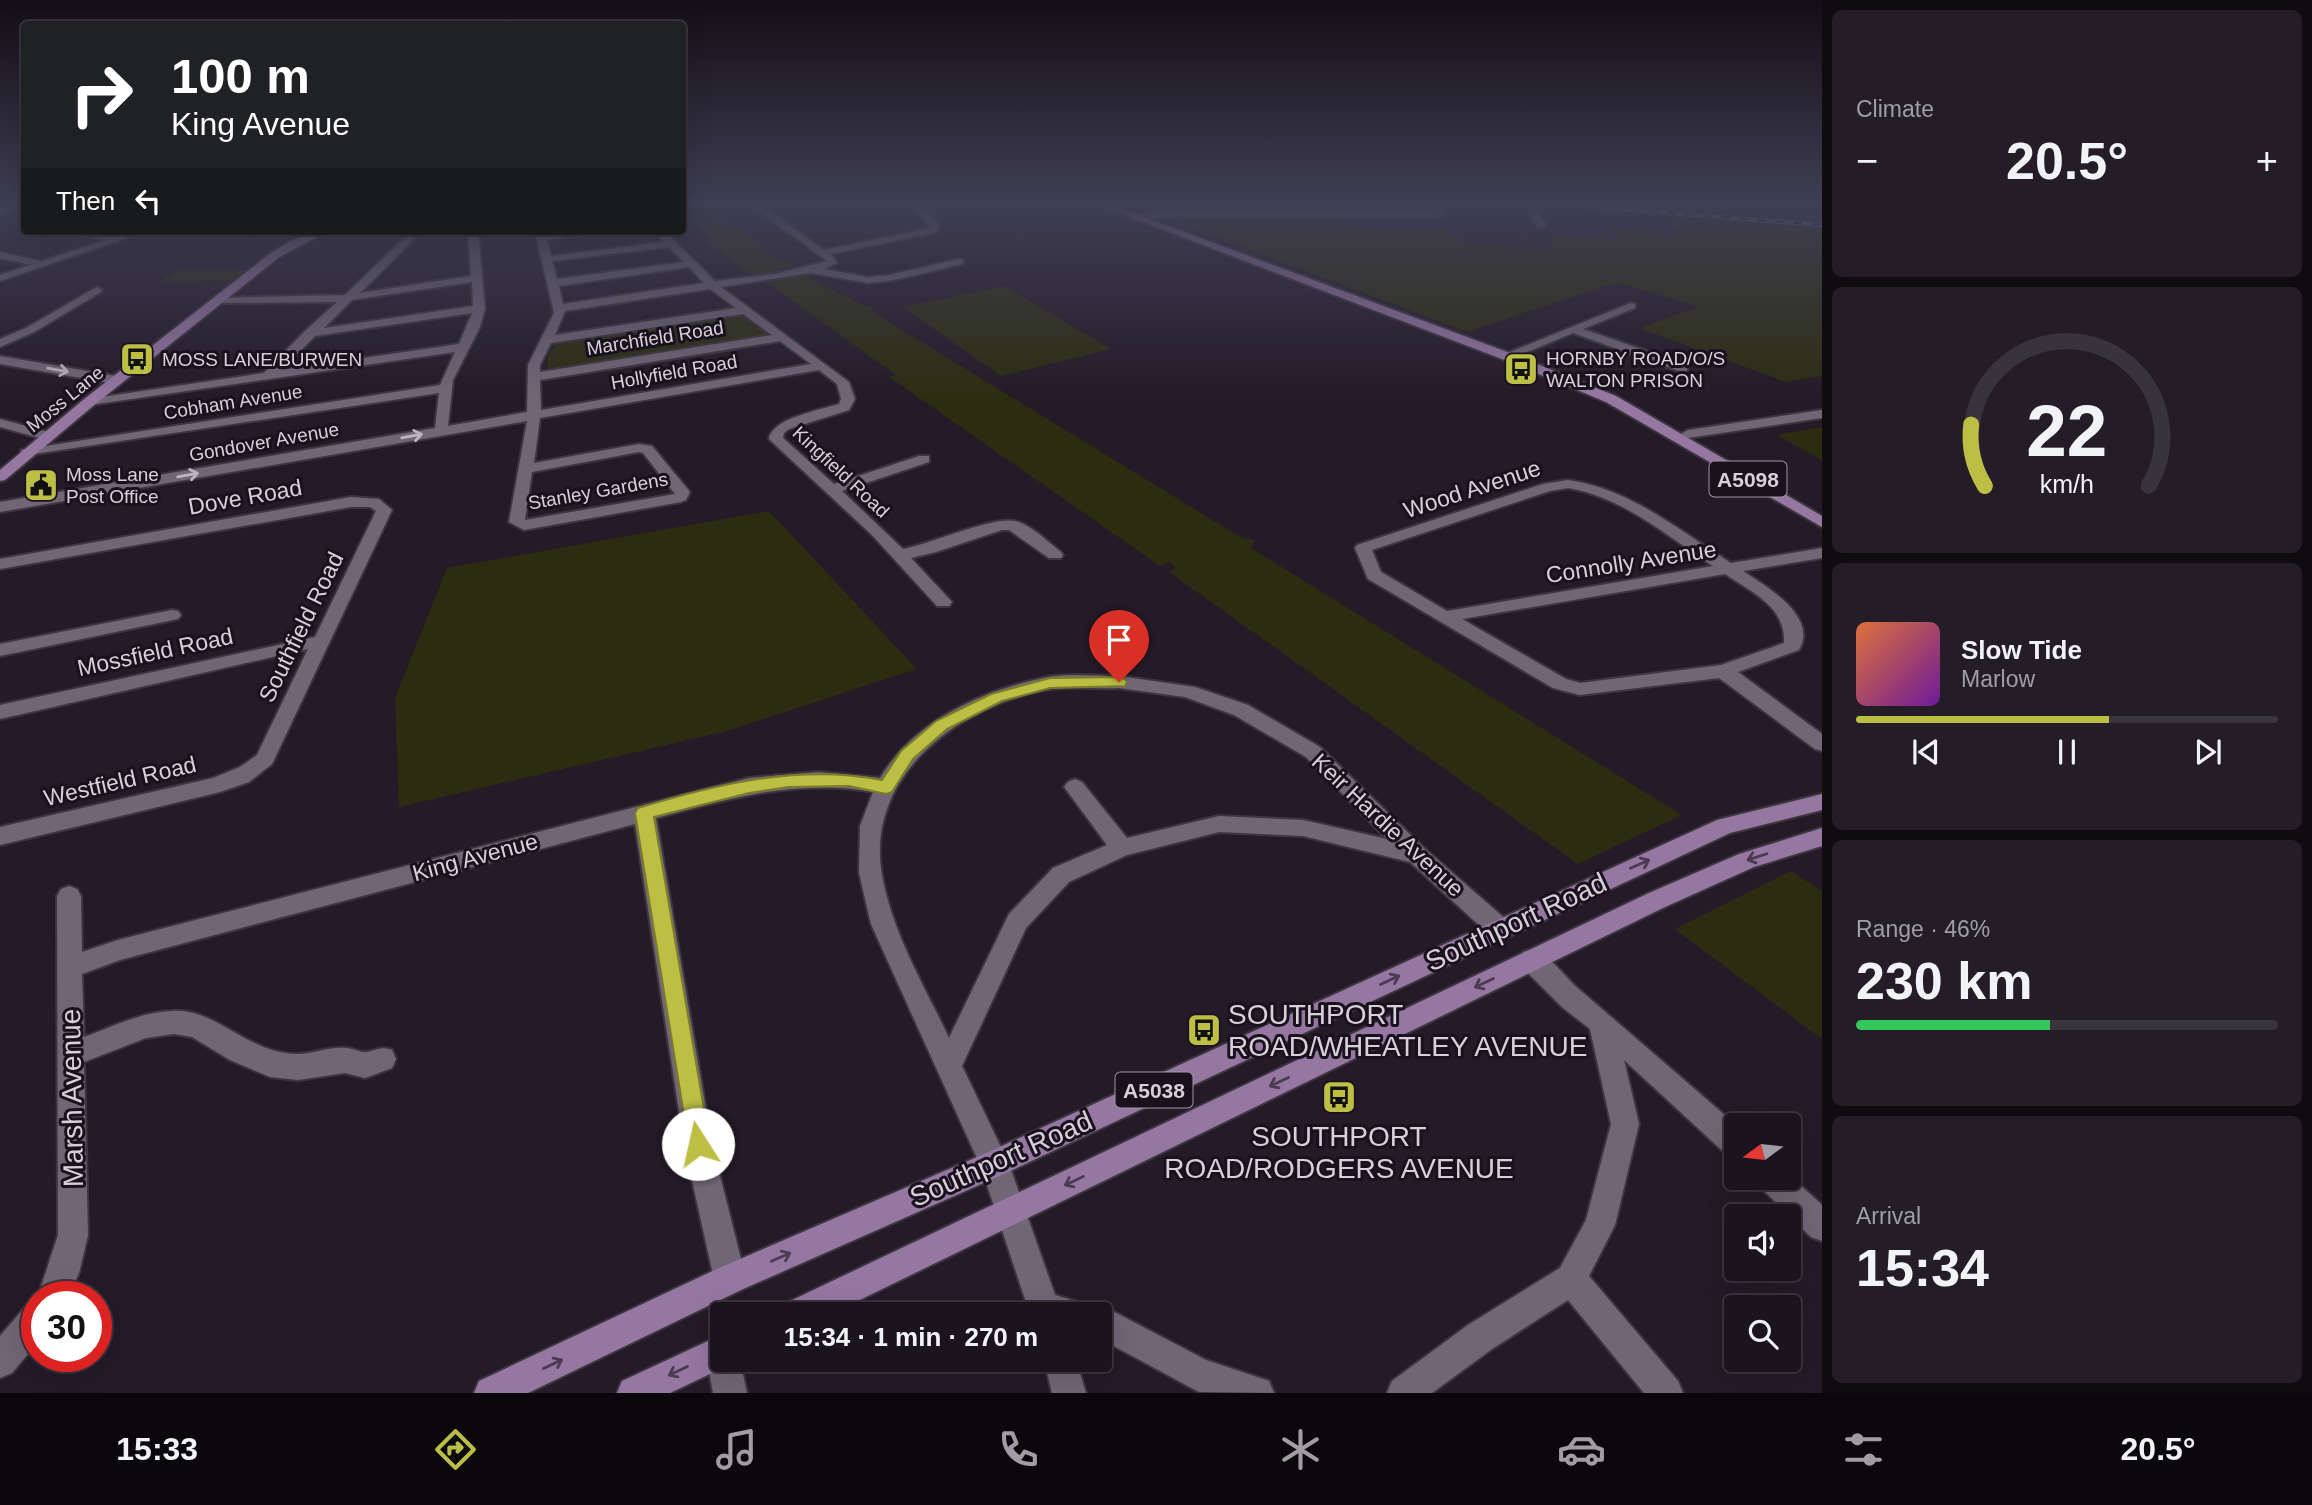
<!DOCTYPE html>
<meta charset="utf-8">
<style>
body{margin:0;font-family:Arial,sans-serif;background:#241d27;color:#f1f3f6;height:100vh;display:flex;flex-direction:column;font-size:26px;white-space:nowrap}
*{box-sizing:border-box;margin:0}
p{font-size:23px;color:#a09ea4}
.icon{flex:none;width:38px;height:38px;fill:none;stroke:currentColor;stroke-width:2;stroke-linecap:round;stroke-linejoin:round}
.map{position:relative;flex:1;overflow:hidden}
.sheet{display:flex;flex-direction:column;gap:10px;padding:10px;background:#0f0b10;width:490px}
.sheet>*{flex:none}
.guide{position:absolute;left:21px;top:21px;width:665px;height:214px;border-radius:7px;box-shadow:0 7px 28px #0002,0 0 0 2px #39333c;background:#202124;color:#fff;overflow:hidden}
.needle{width:46px;rotate:255deg}
.tools{position:absolute;left:1724px;top:1113px;display:grid;gap:14px}
.tools a{display:grid;place-items:center;width:77px;height:77px;border-radius:7px;background:#1b141e;box-shadow:0 7px 28px #0002,0 0 0 2px #39333c;font-size:35px}
.speed{position:absolute;left:21px;top:1281px;display:flex;gap:14px;font-size:35px;font-weight:700;text-align:center}
.speed>*{display:grid;place-content:center;width:91px;height:91px;border-radius:50%;background:#1b141e;box-shadow:0 7px 28px #0002,0 0 0 2px #39333c;line-height:1}
.speed .limit{border:10px solid #d22;background:#fff;color:#111}
.pin{position:absolute;display:grid;place-items:center;width:60px;height:60px;color:#fff;margin:-72px -30px;border-radius:50% 50% 50% 0;rotate:-45deg;box-shadow:0 0 7px #0007}
.pin .icon{rotate:45deg}
.me{position:absolute;width:77px;margin:-38px;rotate:350deg;stroke-linejoin:round;filter:drop-shadow(0 0 5px #0008)}
.turn{display:flex;align-items:center;gap:24px;height:147px;padding:0 35px;font-size:32px}
.turn .icon{width:91px;height:91px;stroke-width:2.5}
.turn b{display:block;font-size:49px;line-height:60px}
.then{display:flex;align-items:center;height:66px;padding:0 35px;background:#0003;gap:14px;font-size:26px}
.big{font-size:52px;font-weight:600;line-height:1.1}
.sheet .tile{flex:1;display:flex;flex-direction:column;justify-content:center;gap:10px;min-width:0;padding:0 24px;border-radius:10px;background:#241d27}
.sheet .dial{align-items:center;gap:0}
.dial svg{height:182px;overflow:visible;fill:none;stroke:#39333c;stroke-width:7;stroke-linecap:round;text-anchor:middle}
.dial text{fill:#f1f3f6;stroke:none}
.song{display:flex;align-items:center;gap:21px}
.cover{width:84px;height:84px;border-radius:10px;background:linear-gradient(135deg,hsl(20 70% 55%),hsl(280 70% 35%))}
.played{height:7px;border-radius:4px;background:linear-gradient(90deg,#bcbf44 60%,#39333c 60%)}
.keys{display:flex;justify-content:space-around;direction:ltr}
.heat{display:flex;justify-content:space-between;align-items:center;font-size:38px;direction:ltr}
.charge{height:10px;border-radius:5px;background:linear-gradient(90deg,#34c759 46%,#39333c 0)}
.trip{position:absolute;left:710px;top:1302px;width:402px;height:70px;border-radius:7px;background:#1b141e;box-shadow:0 7px 28px #0002,0 0 0 2px #39333c;font-weight:600;line-height:70px;text-align:center}
.tabs{display:flex;height:112px;justify-content:space-around;align-items:center;background:#0b080c;color:#a09ea4}
.tabs .icon{width:49px;height:49px}
.tabs .active{color:#bcbf44}
.tabs b{font-size:32px;color:#f1f3f6}
main{display:flex;flex:1;min-height:0}
.map>svg:first-child{display:block}
.built{fill:#2f2234}
.green{fill:#2c2d10}
.lines{fill:none;stroke-linecap:round;stroke-linejoin:round}
.minor-casing{stroke:#3d3640;stroke-width:4}
.tertiary-casing{stroke:#3d3640;stroke-width:4}
.primary-casing{stroke:#3d3640;stroke-width:4}
.minor{fill:#716676;fill-rule:evenodd}
.tertiary{fill:#716676;fill-rule:evenodd}
.primary{fill:#9677a2;fill-rule:evenodd}
.rail-casing{stroke:#807884;stroke-width:4.5}
.rail{stroke:#1a111e;stroke-width:2.5;stroke-dasharray:9;stroke-linecap:butt}
.oneway{stroke:#bdb6c0}
.oneway2{stroke:#4c3a53}
.route{fill:#bcbf44;stroke:#7a7c2c;stroke-width:2}
.labels{text-anchor:middle;dominant-baseline:central;stroke-width:6;stroke-linejoin:round;paint-order:stroke}
.far-street-label{font-size:19px;fill:#d6d0d9;stroke:#1a111e}
.far-poi-label{font-size:19px;fill:#d6d0d9;stroke:#1a111e;text-anchor:start}
.shield{fill:#1a111e;stroke:#9e97a1;stroke-width:2}
.shield-label{font-size:21px;font-weight:bold;fill:#d6d0d9}
.street-label{font-size:23px;fill:#d6d0d9;stroke:#1a111e}
.near-street-label{font-size:28px;fill:#d6d0d9;stroke:#1a111e}
.near-poi-label{font-size:28px;fill:#d6d0d9;stroke:#1a111e;text-anchor:start}
</style>
<main>
<div class="map">
<svg width="1822" height="1393" viewBox="0 0 1822 1393">
<rect width="100%" height="100%" fill="#241a28"/>
<path class="built" d="M1521,203H1631L1822,219V227Z"/>
<g class="green">
<path d="M683,203H706L781,262L787,261L796,268L755,277L746,270L741,271L720,249L716,250L707,241L711,240L692,219H689Z"/>
<path d="M1666,215L1822,227V376L1786,382L1639,328L1698,307L1617,282L1467,332L1160,216H1350L1355,226L1448,229L1460,243L1554,249L1552,235L1618,239L1611,229L1682,234Z"/>
<path d="M177,271H247L236,280L161,281Z"/>
<path d="M806,274C820,284 831,291 846,296C857,300 861,307 873,307L871,311L1242,538L1254,540L1251,548L1682,815L1578,864L1169,572L1176,568L1170,562L1160,566L889,377L896,375L766,282Z"/>
<path d="M1004,286L1111,349L1001,376L903,307Z"/>
<path d="M742,313L769,334L547,371L548,356L558,340Z"/>
<path d="M1822,427V460L1776,435Z"/>
<path d="M769,511L917,669L727,731L399,807L395,698L447,568Z"/>
<path d="M1791,871L1822,891V1039L1675,929Z"/>
</g>
<g class="lines">
<g class="minor-casing">
<g id="minor">
<path d="M16,203H24V207L0,214V208Z"/>
<path d="M748,203H758L824,250L931,228L914,209L901,203L920,205L939,225L937,232L831,254L837,263L824,269L868,277L889,275L959,259L963,260V264L889,281L868,283L811,273L721,287L849,382L855,399L849,410L789,429L784,433L783,438L834,484L919,456H929V462L842,491L903,549C930,544 993,516 1015,521C1030,524 1048,542 1061,552L1063,555L1061,558H1049L1009,530H1002L936,552L911,558L952,602L949,606H937L872,535L769,439C772,418 820,410 839,404L841,399L837,384L819,370L540,418L534,463L639,444L652,446L690,492L686,500L681,502L524,530L509,522L527,421L0,512V502L435,428L439,393L21,456V450L26,449L440,385L455,352L83,406V400L88,399L264,373L304,332L337,302L218,303L214,302V298L345,295L412,231H422L360,293L471,276L468,231H478L485,309L480,327L453,380L448,426L527,412L528,365L554,313L535,231H545L546,235L605,231L547,240L551,256L664,242L654,231H664L715,281L775,274L827,261ZM669,247L684,262L557,279L552,261ZM689,267L704,283L563,304L559,286ZM472,282L473,306L324,328L352,300ZM710,289L736,308L555,335L565,311ZM472,313L459,344L281,370L315,336ZM743,314L772,335L540,372V365L551,343ZM780,341L811,364L541,410L540,380ZM639,452L643,453L675,494L525,520L532,472Z"/>
<path d="M1426,203H1434L1444,214L1439,217H1162L1137,221L1132,218L1162,211H1432Z"/>
<path d="M1523,203H1532L1546,225L1544,227H1538Z"/>
<path d="M67,231H86L120,240L115,243Z"/>
<path d="M0,252L45,262L46,264L41,267L0,258Z"/>
<path d="M97,287L102,290L101,292L34,332L0,347V339L26,328Z"/>
<path d="M1631,303L1635,304V308L1583,329L1687,365V371H1679L1573,333L1510,359L1500,356Z"/>
<path d="M0,356L116,376L122,380L116,384L0,364Z"/>
<path d="M1822,410V418L1688,438L1681,434L1688,430Z"/>
<path d="M0,419L52,433L54,436L47,440L0,427Z"/>
<path d="M1568,480C1631,489 1678,530 1731,563L1822,548V558L1743,571C1765,586 1819,616 1799,650L1738,672L1822,734V751L1815,749L1719,678L1580,695L1553,688L1368,579L1355,548L1357,545L1543,484ZM1568,488C1623,497 1667,536 1713,566L1447,611L1381,572L1372,550L1550,491ZM1725,574C1751,592 1786,606 1784,643L1721,665L1580,683L1566,679L1462,619Z"/>
<path d="M351,497L379,499L392,510L272,764L249,782L220,792L0,845V827L213,778L240,767L257,755L308,649L0,719V705L315,637L376,511L370,507H351L0,569V559Z"/>
<path d="M172,610L178,611L181,615L178,619L0,656V644Z"/>
<path d="M1119,676L1195,687L1248,705L1320,747L1425,849L1509,922L1512,929L1509,936L1500,939L1491,936L1410,862L1303,836L1219,832L1127,855L1069,882L1026,928L962,1066L1009,1164L1055,1295L1081,1303L1086,1314H1030L981,1167L871,924L859,873L860,826L873,792C798,778 728,799 656,818L712,1144L746,1279L741,1290L730,1295L719,1290L714,1279L684,1144L635,824L120,960L82,974L84,1037C112,1027 141,1012 172,1011C217,1008 249,1055 298,1054C313,1054 330,1046 346,1048C353,1048 360,1053 367,1052C378,1050 381,1046 392,1050L396,1059L392,1068L365,1078L345,1073L298,1080L270,1077L230,1060L192,1037L174,1034L146,1038L84,1062L88,1235L79,1273L68,1297L37,1299L58,1235L57,896L61,889L69,886L77,889L81,896L82,952L118,940L749,778L818,772L880,778C915,720 983,690 1048,677C1070,673 1096,676 1119,676ZM1119,688L1185,697L1234,715L1306,757L1387,839L1303,820L1219,816L1127,838L1082,782L1075,779L1068,782L1064,787L1068,792L1107,845L1053,868L1009,914L949,1038C924,985 892,933 882,875C864,775 961,704 1050,689C1072,686 1097,689 1119,688Z"/>
<path d="M1532,949C1552,956 1565,978 1581,991C1633,1036 1685,1080 1736,1125V1158L1726,1154L1624,1060L1639,1124L1615,1225L1589,1276L1678,1381L1683,1393H1644L1568,1300L1492,1349L1432,1393H1387L1392,1381L1468,1325L1560,1268L1586,1220L1611,1124L1590,1029L1562,1007L1523,968L1520,960L1523,952Z"/>
<path d="M1788,1174L1822,1205V1241L1811,1237L1761,1188L1756,1178H1788Z"/>
<path d="M37,1301V1343L12,1373L0,1378V1336L26,1306Z"/>
<path d="M1101,1305L1206,1360L1269,1381L1274,1393L1199,1392L1101,1339V1314H1088L1090,1310Z"/>
<path d="M723,1344V1360H740L747,1393H713L707,1360L712,1348Z"/>
<path d="M1044,1360H1076L1086,1393H1052Z"/>
</g>
</g>
<g class="tertiary-casing">
<path id="tertiary" d="M133,231H147L0,281V275Z"/>
</g>
<g class="primary-casing">
<g id="primary">
<path d="M1093,203H1106L1510,353L1616,396L1822,516V527L1606,402L1502,359Z"/>
<path d="M316,231H329L279,257L93,406L5,480L0,481V470L83,400L271,253L291,241Z"/>
<path d="M1822,794V810L1730,833L1004,1174L741,1290L528,1393H474L479,1381L719,1268L984,1154L1717,820Z"/>
<path d="M1822,828V846L1754,867L1665,907L831,1314H781L786,1303L1649,893L1739,854Z"/>
<path d="M723,1334V1360L735,1362L670,1393H617L622,1381Z"/>
</g>
</g>
<use href="#minor" class="minor"/>
<use href="#tertiary" class="tertiary"/>
<use href="#primary" class="primary"/>
<g class="rail-casing">
<path id="rail" d="M1542,203L1822,225"/>
</g>
<use href="#rail" class="rail"/>
</g>
<defs><path id="oneway-shaft" d="M-6 0H5M1.5-3L5.5 0L1.5 3" fill="none" stroke-width="1.6" stroke-linecap="round" stroke-linejoin="round" transform="scale(1.75)"/></defs>
<g class="oneway">
<use href="#oneway-shaft" transform="translate(58 370) rotate(10)"/>
<use href="#oneway-shaft" transform="translate(412 436) rotate(-10)"/>
<use href="#oneway-shaft" transform="translate(188 475) rotate(-10)"/>
</g>
<g class="oneway2">
<use href="#oneway-shaft" transform="translate(1757 857) rotate(162)"/>
<use href="#oneway-shaft" transform="translate(1640 864) rotate(-24)"/>
<use href="#oneway-shaft" transform="translate(1390 980) rotate(-25)"/>
<use href="#oneway-shaft" transform="translate(1484 983) rotate(154)"/>
<use href="#oneway-shaft" transform="translate(1279 1082) rotate(154)"/>
<use href="#oneway-shaft" transform="translate(1074 1181) rotate(154)"/>
<use href="#oneway-shaft" transform="translate(781 1257) rotate(-24)"/>
<use href="#oneway-shaft" transform="translate(553 1364) rotate(-26)"/>
<use href="#oneway-shaft" transform="translate(678 1371) rotate(154)"/>
</g>
<linearGradient id="sky" x2="0" y2="1"><stop stop-color="#140e16"/><stop offset="0.51" stop-color="#3f3e53"/><stop offset="1" stop-color="#3f3e53" stop-opacity="0"/></linearGradient>
<rect width="1822" height="398" fill="url(#sky)"/>
<path class="route" d="M1119,677L1125,679L1127,682L1125,686L1050,688L1002,701L947,729L913,759L892,792L886,794L849,786L788,787L749,793L654,817L710,1144L707,1152L698,1155L690,1152L635,813L638,808C716,784 800,764 882,780L901,751L936,721L991,694L1050,678Z"/>
<defs>
<g id="bus-square" transform="scale(1.75)"><rect x="-9" y="-9" width="18" height="18" rx="4" fill="#bcbf44" stroke="#1a111e"/><path d="M-5-6H5V4H4V6H2V4H-2V6H-4V4H-5ZM-3.5-4V0h7V-4ZM-3.5 1.2v1.5H-2V1.2ZM2 1.2v1.5H3.5V1.2Z" fill="#111"/></g>
<g id="civic-square" transform="scale(1.75)"><rect x="-9" y="-9" width="18" height="18" rx="4" fill="#bcbf44" stroke="#1a111e"/><path d="M-.6-6.5H3V-4.5H.6V-3L4-1V1h2V6H-6V1h2V-1L-.6-3ZM-1.2 2.5V6h2.4V2.5Z" fill="#111"/></g>
</defs>
<g fill-rule="evenodd">
<use href="#bus-square" x="137" y="359"/>
<use href="#bus-square" x="1521" y="369"/>
<use href="#civic-square" x="41" y="485"/>
<use href="#bus-square" x="1204" y="1030"/>
<use href="#bus-square" x="1339" y="1097"/>
</g>
<g class="labels">
<g class="far-street-label">
<text transform="translate(655 338) rotate(-9)">Marchfield Road</text>
<text transform="translate(674 372) rotate(-10)">Hollyfield Road</text>
<text transform="translate(65 399) rotate(-39)">Moss Lane</text>
<text transform="translate(233 402) rotate(-9)">Cobham Avenue</text>
<text transform="translate(264 442) rotate(-10)">Gondover Avenue</text>
<text transform="translate(841 472) rotate(43)">Kingfield Road</text>
<text transform="translate(598 491) rotate(-10)">Stanley Gardens</text>
</g>
<g class="far-poi-label">
<text x="1546" y="358">HORNBY ROAD/O/S<tspan x="1546" dy="22">WALTON PRISON</tspan></text>
<text x="162" y="359">MOSS LANE/BURWEN</text>
<text x="66" y="474">Moss Lane<tspan x="66" dy="22">Post Office</tspan></text>
</g>
<g class="shield">
<rect x="1709.5" y="461.5" width="77" height="35" rx="5"/>
<rect x="1115.5" y="1072.5" width="77" height="35" rx="5"/>
</g>
<g class="shield-label">
<text x="1748" y="479">A5098</text>
<text x="1154" y="1090">A5038</text>
</g>
<g class="street-label">
<text transform="translate(1472 489) rotate(-18)">Wood Avenue</text>
<text transform="translate(245 497) rotate(-10)">Dove Road</text>
<text transform="translate(1631 562) rotate(-9)">Connolly Avenue</text>
<text transform="translate(301 627) rotate(-64)">Southfield Road</text>
<text transform="translate(155 652) rotate(-12)">Mossfield Road</text>
<text transform="translate(120 781) rotate(-13)">Westfield Road</text>
<text transform="translate(1388 825) rotate(43)">Keir Hardie Avenue</text>
<text transform="translate(475 857) rotate(-15)">King Avenue</text>
</g>
<g class="near-street-label">
<text transform="translate(1516 922) rotate(-25)">Southport Road</text>
<text transform="translate(72 1098) rotate(-91)">Marsh Avenue</text>
<text transform="translate(1001 1159) rotate(-24)">Southport Road</text>
</g>
<g class="near-poi-label">
<text x="1228" y="1014">SOUTHPORT<tspan x="1228" dy="32">ROAD/WHEATLEY AVENUE</tspan></text>
<text x="1339" y="1136" text-anchor="middle">SOUTHPORT<tspan x="1339" dy="32">ROAD/RODGERS AVENUE</tspan></text>
</g>
</g>
</svg>
<div class="tools">
<a><svg class="needle" viewBox="-14 -14 28 28"><path d="M0-13l5 13h-10z" fill="#e53935"/><path d="M0 13l5-13h-10z" fill="#a09ea4"/></svg></a>
<a><svg class="icon" aria-label="sound" viewBox="0 0 24 24"><path d="M4 9h4l5-4v14l-5-4H4zM17 9q2 3 0 6"/></svg></a>
<a><svg class="icon" aria-label="search" viewBox="0 0 24 24"><circle cx="10" cy="10" r="6"/><path d="M15 15l6 6"/></svg></a>
</div>
<div class="speed"><div class="limit">30</div></div>
<div class="pin" style="left:1119px;top:682px;background:#d93025"><svg class="icon" aria-label="arrive" viewBox="0 0 24 24"><path d="M6 21V4h12l-3 4 3 4H6"/></svg></div>
<svg class="me" style="left:698px;top:1144px" viewBox="-20 -20 40 40"><circle r="19" fill="#fff"/><path d="M0-13L10 11 0 6-10 11z" fill="#bcbf44"/></svg>
<div class="trip">15:34 · 1 min · 270 m</div>
<div class="guide">
<div class="turn"><svg class="icon" aria-label="right" viewBox="0 0 24 24"><path d="M7 20v-9h11M14 6l5 5-5 5"/></svg><div><b>100 m</b>King Avenue</div></div>
<div class="then">Then<svg class="icon" aria-label="left" viewBox="0 0 24 24"><path d="M17 20v-9H6M10 6l-5 5 5 5"/></svg></div>
</div>
</div>
<section class="sheet">
<div class="tile"><p>Climate</p>
<div class="heat"><a>−</a><b class="big">20.5°</b><a>+</a></div>
</div>
<div class="tile dial"><svg viewBox="0 0 100 80">
<path d="M14 69A42 42 0 1 1 86 69"/>
<path d="M14 69A42 42 0 0 1 8 42" stroke="#bcbf44"/>
<text x="50" y="56" font-size="32" font-weight="700">22</text>
<text x="50" y="72" font-size="11">km/h</text>
</svg></div>
<div class="tile">
<div class="song"><i class="cover"></i><div><b>Slow Tide</b><p>Marlow</p></div></div>
<div class="played"></div>
<div class="keys"><svg class="icon" aria-label="previous" viewBox="0 0 24 24"><path d="M18 5L8 12l10 7zM5 5v14"/></svg><svg class="icon" aria-label="pause" viewBox="0 0 24 24"><path d="M8 5v14M16 5v14"/></svg><svg class="icon" aria-label="next" viewBox="0 0 24 24"><path d="M6 5l10 7-10 7zM19 5v14"/></svg></div>
</div>
<div class="tile"><p>Range · 46%</p><b class="big">230 km</b><div class="charge"></div></div>
<div class="tile"><p>Arrival</p><b class="big">15:34</b></div>
</section>
</main>
<nav class="tabs">
<b>15:33</b>
<svg class="icon active" aria-label="directions" viewBox="0 0 24 24"><path d="M12 3l9 9-9 9-9-9zM9 14v-3h6M13 9l2 2-2 2"/></svg>
<svg class="icon" aria-label="music" viewBox="0 0 24 24"><path d="M9 18V5l10-2v13"/><circle cx="6" cy="18" r="3"/><circle cx="16" cy="16" r="3"/></svg>
<svg class="icon" aria-label="phone" viewBox="0 0 24 24"><path d="M5 4h4l2 5-3 2q2 4 5 5l2-3 5 2v4C11 20 4 13 5 4z"/></svg>
<svg class="icon" aria-label="climate" viewBox="0 0 24 24"><path d="M12 3v18M4 7l16 10M4 17L20 7"/></svg>
<svg class="icon" aria-label="car" viewBox="0 0 24 24"><path d="M5 17H2v-5l4-1 3-4h7l3 4 3 1v5h-3M9 17h6M6 11h13"/><circle cx="7" cy="17" r="2"/><circle cx="17" cy="17" r="2"/></svg>
<svg class="icon" aria-label="filters" viewBox="0 0 24 24"><path d="M4 7h16M4 17h16"/><circle cx="9" cy="7" r="2"/><circle cx="15" cy="17" r="2"/></svg>
<b>20.5°</b>
</nav>
